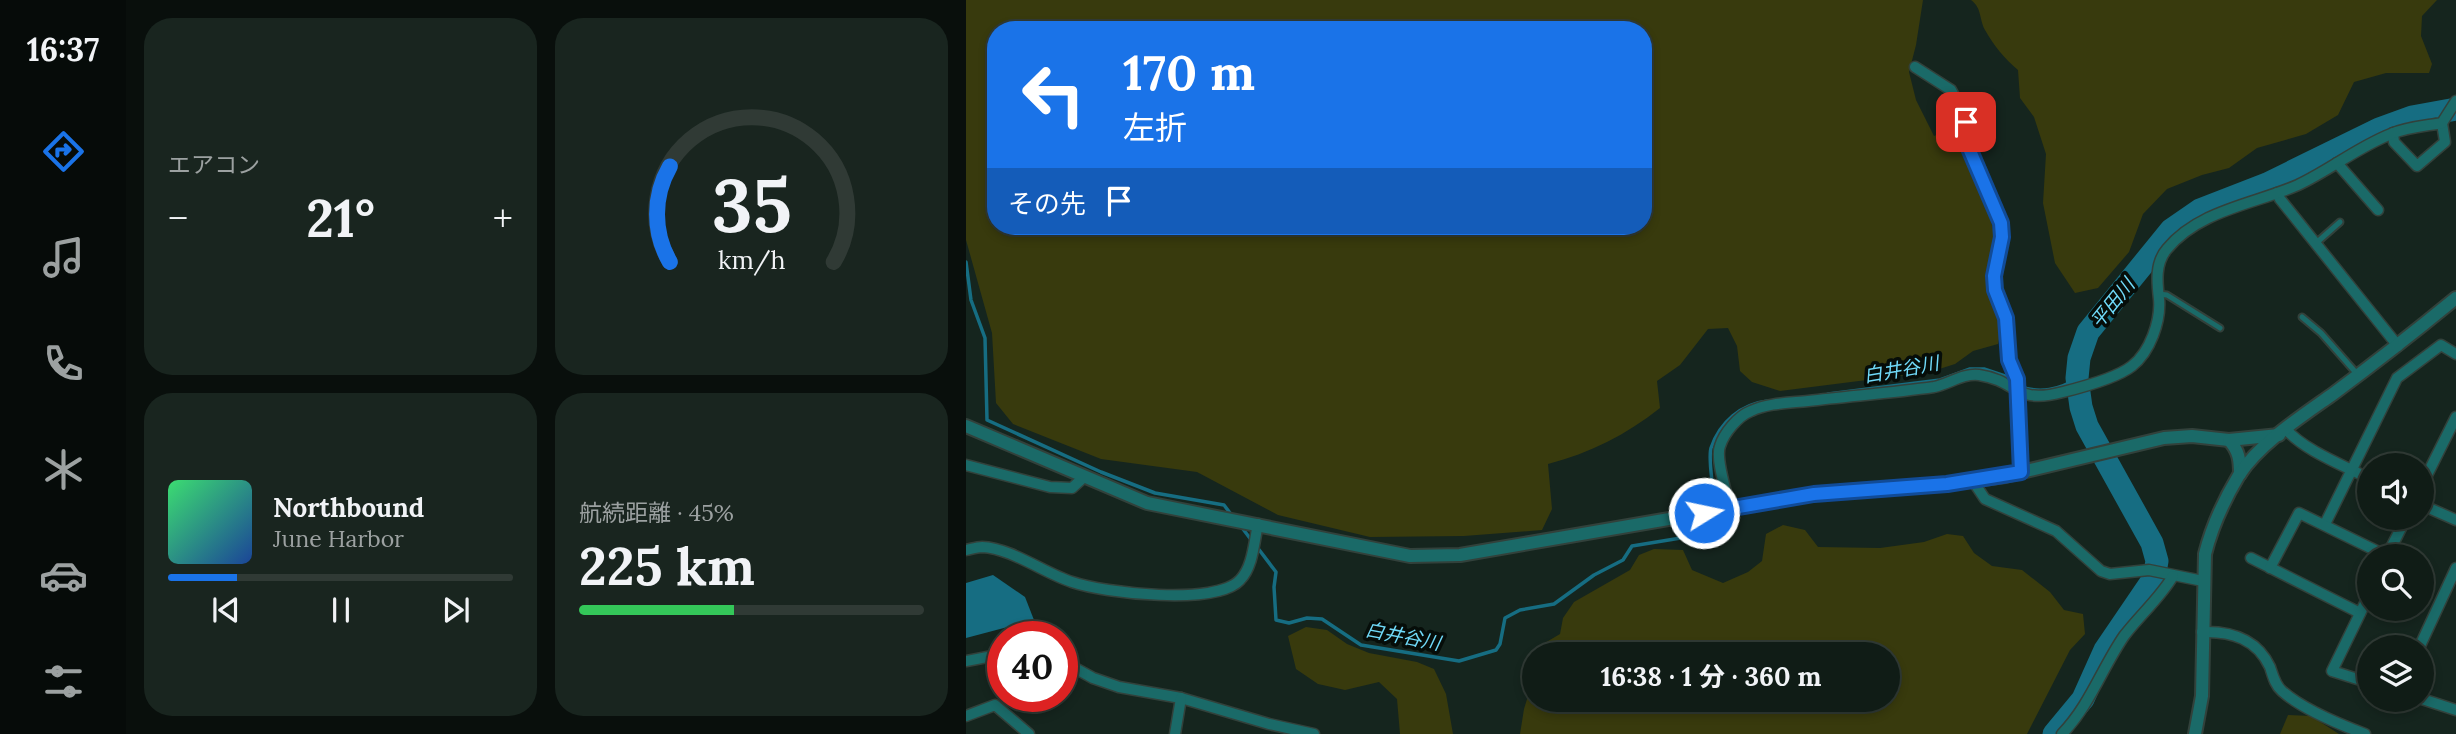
<!DOCTYPE html>
<html lang="ja">
<meta charset="utf-8">
<style>
body{margin:0;font-family:Lora,"Noto Sans JP",serif;background:#19251f;color:#f1f3f6;height:100vh;display:flex;flex-direction:column;font-size:26px;white-space:nowrap}
*{box-sizing:border-box;margin:0}
p{font-size:23px;color:#9ca1a1}
.icon{flex:none;width:38px;height:38px;fill:none;stroke:currentColor;stroke-width:2;stroke-linecap:round;stroke-linejoin:round}
.map{position:relative;flex:1;overflow:hidden}
.sheet{display:flex;flex-direction:column;gap:18px;padding:18px;background:#090f0c;width:840px}
.sheet>*{flex:none}
.top-card{position:absolute;left:21px;top:21px;width:665px;height:214px;border-radius:28px;box-shadow:0 4px 10px #0003,0 0 0 2px #303a35;background:#1a73e8;color:#fff;overflow:hidden}
.fabs{position:absolute;left:1391px;top:453px;display:grid;gap:14px}
.fabs a{display:grid;place-items:center;width:77px;height:77px;border-radius:50%;background:#101c16;box-shadow:0 4px 10px #0003,0 0 0 2px #303a35;font-size:35px}
.speed{position:absolute;left:21px;top:621px;display:flex;gap:14px;font-size:35px;font-weight:700;text-align:center}
.speed>*{display:grid;place-content:center;width:91px;height:91px;border-radius:50%;background:#101c16;box-shadow:0 4px 10px #0003,0 0 0 2px #303a35;line-height:1}
.speed .limit{border:10px solid #d22;background:#fff;color:#111}
.pin{position:absolute;display:grid;place-items:center;width:60px;height:60px;color:#fff;margin:-30px;border-radius:14px;box-shadow:0 4px 10px #0006}
.me{position:absolute;width:77px;margin:-38px;rotate:80deg;stroke-linejoin:round;filter:drop-shadow(0 0 5px #0008)}
.turn{display:flex;align-items:center;gap:24px;height:147px;padding:0 21px;font-size:32px}
.turn .icon{width:91px;height:91px;stroke-width:2.5}
.turn b{display:block;font-size:49px;line-height:60px}
.then{display:flex;align-items:center;height:66px;padding:0 21px;background:#0003;gap:14px;font-size:26px}
.big{font-size:52px;font-weight:700;line-height:1.1}
.sheet .card{flex:1;display:flex;flex-direction:column;justify-content:center;gap:10px;min-width:0;padding:0 24px;border-radius:28px;background:#19251f}
.sheet .dial{align-items:center;gap:0}
.dial svg{height:182px;overflow:visible;fill:none;stroke:#303a35;stroke-width:7;stroke-linecap:round;text-anchor:middle}
.dial text{fill:#f1f3f6;stroke:none}
.song{display:flex;align-items:center;gap:21px}
.cover{width:84px;height:84px;border-radius:10px;background:linear-gradient(135deg,hsl(140 70% 55%),hsl(220 70% 35%))}
.played{height:7px;border-radius:4px;background:linear-gradient(90deg,#1a73e8 20%,#303a35 20%)}
.keys{display:flex;justify-content:space-around;direction:ltr}
.heat{display:flex;justify-content:space-between;align-items:center;font-size:38px;direction:ltr}
.charge{height:10px;border-radius:5px;background:linear-gradient(90deg,#34c759 45%,#303a35 0)}
.sheet .tiles{flex:1;display:grid;gap:18px;grid-template-columns:repeat(2,1fr)}
.trip{position:absolute;left:556px;top:642px;width:378px;height:70px;border-radius:35px;background:#101c16;box-shadow:0 4px 10px #0003,0 0 0 2px #303a35;font-weight:700;line-height:70px;text-align:center}
main{display:flex;flex:1;min-height:0}
.tab-bar{display:flex;flex-direction:column;width:126px;justify-content:space-around;align-items:center;background:#060b09;color:#9ca1a1}
.tab-bar .icon{width:49px;height:49px}
.tab-bar .current{color:#1a73e8}
.tab-bar b{font-size:32px;color:#f1f3f6}
.map>svg:first-child{display:block}
.green{fill:#383a0d;fill-rule:evenodd}
.water{fill:#166d82}
.lines{fill:none;stroke-linecap:round;stroke-linejoin:round}
.stream{stroke:#166d82;stroke-width:3.5}
.river{stroke:#166d82;stroke-width:23}
.service-casing{stroke:#32413b;stroke-width:9}
.minor-casing{stroke:#32413b;stroke-width:13}
.tertiary-casing{stroke:#32413b;stroke-width:16}
.service{stroke:#1a6a68;stroke-width:5}
.minor{stroke:#1a6a68;stroke-width:10}
.tertiary{stroke:#1a6a68;stroke-width:12}
.route-casing{stroke:#114b97;stroke-width:18}
.route{stroke:#1a73e8;stroke-width:12}
.labels{text-anchor:middle;dominant-baseline:central;stroke-width:7;stroke-linejoin:round;paint-order:stroke}
.water-label{font-size:19px;font-style:italic;fill:#70daf9;stroke:#060d09}
</style>
<main>
<nav class="tab-bar">
<b>16:37</b>
<svg class="icon current" aria-label="directions" viewBox="0 0 24 24"><path d="M12 3l9 9-9 9-9-9zM9 14v-3h6M13 9l2 2-2 2"/></svg>
<svg class="icon" aria-label="music" viewBox="0 0 24 24"><path d="M9 18V5l10-2v13"/><circle cx="6" cy="18" r="3"/><circle cx="16" cy="16" r="3"/></svg>
<svg class="icon" aria-label="phone" viewBox="0 0 24 24"><path d="M5 4h4l2 5-3 2q2 4 5 5l2-3 5 2v4C11 20 4 13 5 4z"/></svg>
<svg class="icon" aria-label="climate" viewBox="0 0 24 24"><path d="M12 3v18M4 7l16 10M4 17L20 7"/></svg>
<svg class="icon" aria-label="car" viewBox="0 0 24 24"><path d="M5 17H2v-5l4-1 3-4h7l3 4 3 1v5h-3M9 17h6M6 11h13"/><circle cx="7" cy="17" r="2"/><circle cx="17" cy="17" r="2"/></svg>
<svg class="icon" aria-label="filters" viewBox="0 0 24 24"><path d="M4 7h16M4 17h16"/><circle cx="9" cy="7" r="2"/><circle cx="15" cy="17" r="2"/></svg>
</nav>
<section class="sheet">
<div class="tiles">
<div class="card"><p>エアコン</p>
<div class="heat"><a>−</a><b class="big">21°</b><a>+</a></div>
</div>
<div class="card dial"><svg viewBox="0 0 100 80">
<path d="M14 69A42 42 0 1 1 86 69"/>
<path d="M14 69A42 42 0 0 1 14 27" stroke="#1a73e8"/>
<text x="50" y="56" font-size="32" font-weight="700">35</text>
<text x="50" y="72" font-size="11">km/h</text>
</svg></div>
<div class="card">
<div class="song"><i class="cover"></i><div><b>Northbound</b><p>June Harbor</p></div></div>
<div class="played"></div>
<div class="keys"><svg class="icon" aria-label="previous" viewBox="0 0 24 24"><path d="M18 5L8 12l10 7zM5 5v14"/></svg><svg class="icon" aria-label="pause" viewBox="0 0 24 24"><path d="M8 5v14M16 5v14"/></svg><svg class="icon" aria-label="next" viewBox="0 0 24 24"><path d="M6 5l10 7-10 7zM19 5v14"/></svg></div>
</div>
<div class="card"><p>航続距離 · 45%</p><b class="big">225 km</b><div class="charge"></div></div>
</div>
</section>
<div class="map">
<svg width="1490" height="734" viewBox="0 0 1490 734">
<rect width="100%" height="100%" fill="#15251e"/>
<g class="green">
<path d="M0,0H957L950,45L943,72L950,100L968,136L980,131L983,107L996,110L1002,167L1020,202L1028,233L1024,275L1035,330L1032,344L1007,351L989,364L964,372L814,391L786,382L774,371L771,346L762,328L742,329L714,365L691,381L694,408C660,435 624,453 582,464L586,509L576,530L498,536L404,537L312,515L231,472L135,459L47,424L30,403L26,333L0,240ZM30,30H677V226H30Z"/>
<path d="M1005,0H1471L1456,16L1455,36L1466,64L1463,73H1420L1388,82L1372,115L1340,134L1291,148L1263,168L1236,175L1201,189L1177,214L1163,252L1132,288L1109,293L1089,263L1077,203L1080,154L1068,117L1054,98L1052,70C1038,58 1028,46 1019,30C1013,19 1016,8 1005,0Z"/>
<path d="M817,525L839,530L852,547L914,548L958,542L981,534L997,536L1008,553L1026,566L1056,570L1084,592L1098,610L1117,614L1119,634L1104,650L1061,734H554L558,709L569,673V700H922V654H574L577,644L594,634L597,618L608,602L664,570L673,555L688,549L717,550L726,570L757,583L782,572L796,561L800,534Z"/>
<path d="M340,627L361,630L381,644L403,653L451,662L468,669L480,694L487,734H434L431,699L413,682L379,690L352,684L330,669L322,636Z"/>
<path d="M1322,715L1345,716L1373,734H1314Z"/>
</g>
<path class="water" d="M27,575L59,597L68,620L0,638V583Z"/>
<g class="lines">
<g class="stream">
<path d="M0,262L5,300L19,338L21,420L135,472L189,493L258,505L267,517"/>
<path d="M1054,386C1072,394 1095,390 1111,378"/>
<path d="M862,394L974,380L1004,369H1018L1039,376L1048,382"/>
<path d="M748,498C747,486 742,459 745,448C754,422 775,404 802,401"/>
<path d="M274,525L286,541"/>
<path d="M291,547L310,572L308,587L310,620L323,623L341,618L356,619L395,645L493,661L530,650L534,644L539,618L554,610L588,604L628,575L657,560L666,546L727,536"/>
</g>
<path class="river" d="M1088,734L1117,699L1139,650L1188,578L1191,561L1186,543L1121,426L1115,407L1111,378L1113,358L1122,332L1205,230L1234,210L1301,184L1413,129L1446,117L1490,109"/>
<g class="service-casing">
<g id="service">
<path d="M1349,244L1374,222"/>
<path d="M1192,294L1201,295L1254,328"/>
<path d="M1336,317L1355,333L1392,375"/>
</g>
</g>
<g class="minor-casing">
<g id="minor">
<path d="M949,67L985,90L999,116L1002,146L1035,223L1036,237L1028,276L1029,290L1039,318L1043,360L1051,379L1055,472"/>
<path d="M1427,133L1428,142L1451,166L1479,142L1476,123"/>
<path d="M1371,163L1412,210"/>
<path d="M1311,193L1314,199L1432,346"/>
<path d="M1320,429C1337,450 1379,466 1404,479"/>
<path d="M0,465L84,487L106,488L118,477"/>
<path d="M1007,481L1019,499L1090,531L1135,571L1144,574L1183,570L1237,581"/>
<path d="M1456,485L1490,417"/>
<path d="M1456,505L1490,520"/>
<path d="M764,508C761,493 749,459 754,446C758,433 772,416 785,411C802,403 823,403 842,401C883,396 926,393 968,387C983,384 997,373 1013,375C1053,381 1048,405 1097,392C1117,387 1151,378 1166,366C1184,352 1195,321 1193,299C1191,282 1189,263 1201,249C1233,210 1289,204 1332,185C1364,170 1392,147 1425,134C1441,127 1459,126 1476,123L1490,101"/>
<path d="M1359,524L1431,378L1475,345L1490,354"/>
<path d="M0,550C5,549 11,547 16,547C45,548 78,573 106,582C138,593 250,606 274,580C287,567 288,542 292,524"/>
<path d="M1421,556L1440,518"/>
<path d="M1285,558L1394,613"/>
<path d="M1304,568L1333,513L1421,556"/>
<path d="M1404,593L1366,671L1404,683"/>
<path d="M1236,632C1266,631 1291,639 1304,667C1307,676 1309,685 1316,691C1335,708 1375,725 1399,734"/>
<path d="M1453,648L1490,568"/>
<path d="M0,661L37,654"/>
<path d="M96,661L127,678L153,687L215,698L303,724L348,734"/>
<path d="M1456,699L1490,710"/>
<path d="M0,716L29,705L63,734"/>
<path d="M209,734L215,698"/>
<path d="M1096,734C1124,705 1136,668 1158,636C1174,615 1194,598 1207,576"/>
</g>
</g>
<g class="tertiary-casing">
<g id="tertiary">
<path d="M0,426L181,503L444,556L494,555L848,494L981,484L1039,476L1198,438L1226,436L1263,440"/>
<path d="M1274,474C1274,460 1273,451 1263,440L1313,435"/>
<path d="M1229,734L1236,696L1239,554C1246,526 1258,500 1273,475C1294,443 1336,416 1367,394C1409,363 1450,331 1490,298"/>
</g>
</g>
<use href="#service" class="service"/>
<use href="#minor" class="minor"/>
<use href="#tertiary" class="tertiary"/>
</g>
<g class="lines">
<g class="route-casing">
<path id="route" d="M738,513L848,494L981,484L1055,472L1051,379L1043,360L1040,318L1029,290L1028,276L1036,237L1035,223L1002,146L1000,122"/>
</g>
<use href="#route" class="route"/>
</g>
<g class="labels">
<g class="water-label">
<text transform="translate(1146 303) rotate(-51)">平田川</text>
<text transform="translate(935 369) rotate(-10)">白井谷川</text>
<text transform="translate(437 636) rotate(11)">白井谷川</text>
</g>
</g>
</svg>
<div class="fabs">
<a><svg class="icon" aria-label="sound" viewBox="0 0 24 24"><path d="M4 9h4l5-4v14l-5-4H4zM17 9q2 3 0 6"/></svg></a>
<a><svg class="icon" aria-label="search" viewBox="0 0 24 24"><circle cx="10" cy="10" r="6"/><path d="M15 15l6 6"/></svg></a>
<a><svg class="icon" aria-label="layers" viewBox="0 0 24 24"><path d="M12 4l9 5-9 5-9-5zM3 14l9 5 9-5"/></svg></a>
</div>
<div class="speed"><div class="limit">40</div></div>
<div class="pin" style="left:1000px;top:122px;background:#d93025"><svg class="icon" aria-label="arrive" viewBox="0 0 24 24"><path d="M6 21V4h12l-3 4 3 4H6"/></svg></div>
<svg class="me" style="left:738px;top:513px" viewBox="-20 -20 40 40"><circle r="17" fill="#1a73e8" stroke="#fff" stroke-width="3"/><path d="M0-11L8 9 0 5-8 9z" fill="#fff"/></svg>
<div class="trip">16:38 · 1 分 · 360 m</div>
<div class="top-card">
<div class="turn"><svg class="icon" aria-label="left" viewBox="0 0 24 24"><path d="M17 20v-9H6M10 6l-5 5 5 5"/></svg><div><b>170 m</b>左折</div></div>
<div class="then">その先<svg class="icon" aria-label="arrive" viewBox="0 0 24 24"><path d="M6 21V4h12l-3 4 3 4H6"/></svg></div>
</div>
</div>
</main>
